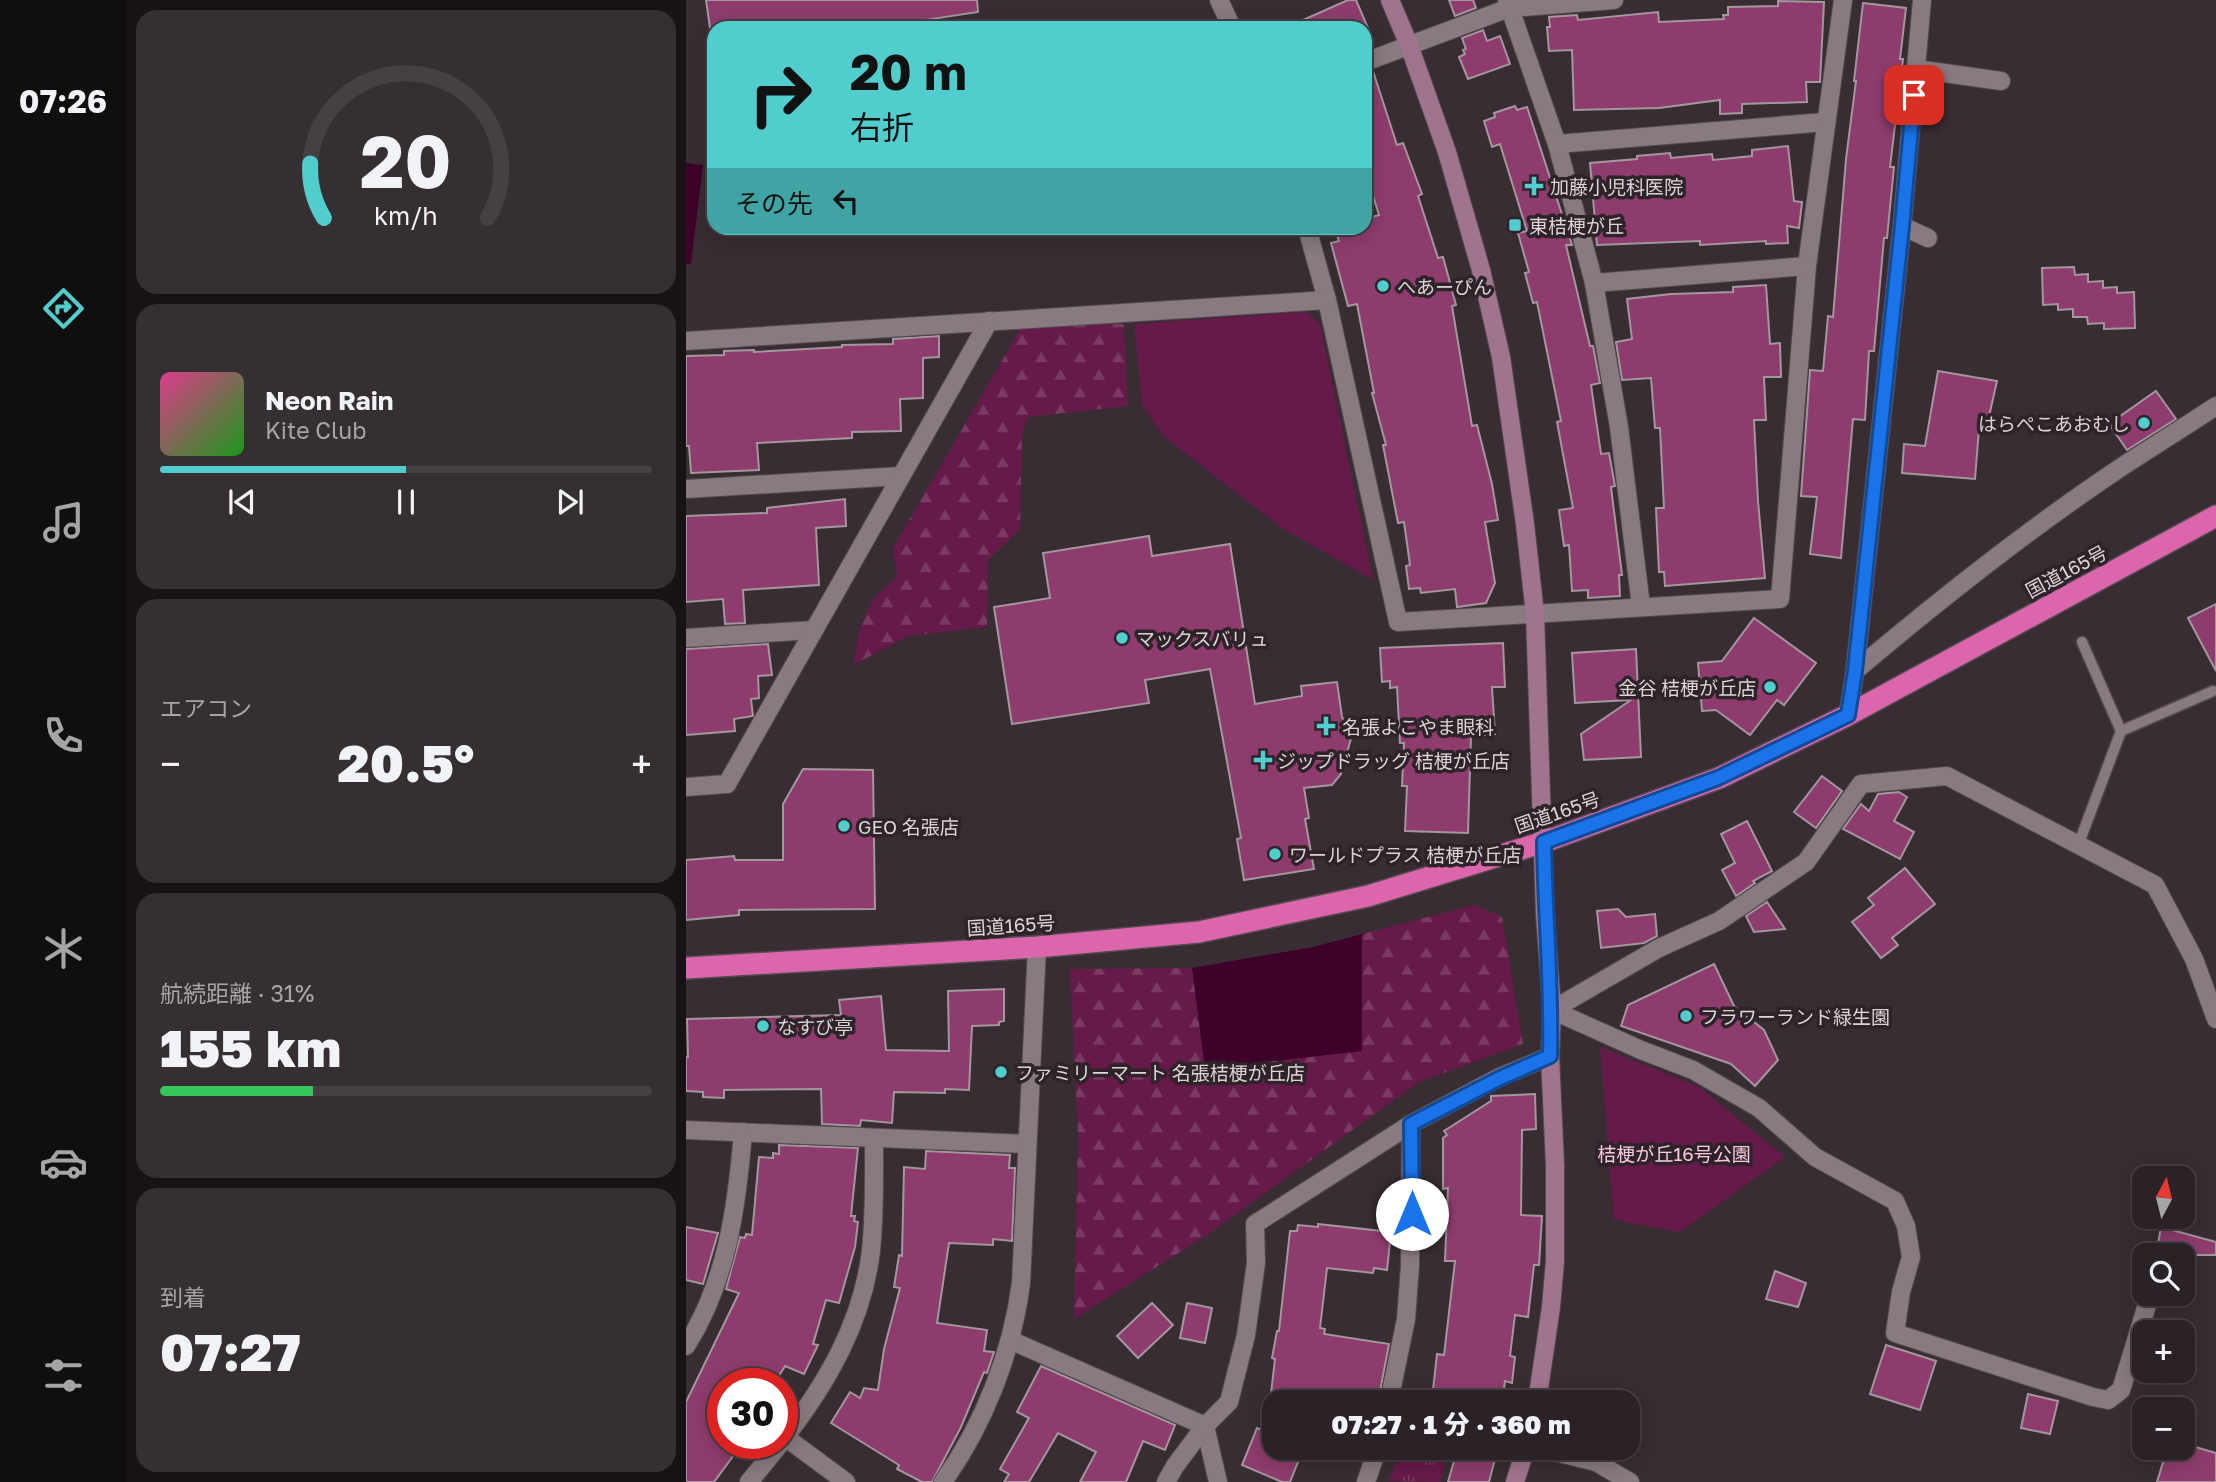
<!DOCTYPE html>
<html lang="ja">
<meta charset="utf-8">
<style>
body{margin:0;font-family:"Golos Text","Noto Sans JP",sans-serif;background:#362f32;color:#f1f3f6;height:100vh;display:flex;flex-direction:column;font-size:26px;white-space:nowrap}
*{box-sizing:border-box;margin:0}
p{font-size:23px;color:#a5a4a7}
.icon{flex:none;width:38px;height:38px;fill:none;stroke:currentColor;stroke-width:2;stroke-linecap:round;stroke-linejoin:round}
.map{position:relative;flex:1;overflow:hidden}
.details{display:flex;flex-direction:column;gap:10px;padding:10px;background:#171315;width:560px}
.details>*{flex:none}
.banner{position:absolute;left:21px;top:21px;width:665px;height:214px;border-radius:21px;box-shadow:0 4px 18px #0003,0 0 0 2px #463f43;background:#52cdce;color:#111;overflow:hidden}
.needle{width:46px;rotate:7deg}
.controls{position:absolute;left:1446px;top:1166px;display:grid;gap:14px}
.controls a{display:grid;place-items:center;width:63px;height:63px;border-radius:14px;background:#2a2226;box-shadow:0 4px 18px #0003,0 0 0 2px #463f43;font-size:35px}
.speed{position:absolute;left:21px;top:1368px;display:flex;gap:14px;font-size:35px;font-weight:700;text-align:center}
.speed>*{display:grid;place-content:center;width:91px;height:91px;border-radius:50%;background:#2a2226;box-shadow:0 4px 18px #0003,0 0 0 2px #463f43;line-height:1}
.speed .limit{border:10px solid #d22;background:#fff;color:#111}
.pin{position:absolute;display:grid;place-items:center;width:60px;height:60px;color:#fff;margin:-30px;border-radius:14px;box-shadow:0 4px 10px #0006}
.me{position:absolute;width:77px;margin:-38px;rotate:0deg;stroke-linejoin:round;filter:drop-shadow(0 0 5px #0008)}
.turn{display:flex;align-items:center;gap:24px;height:147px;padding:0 28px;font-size:32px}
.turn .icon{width:91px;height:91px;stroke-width:2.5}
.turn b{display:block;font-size:49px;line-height:60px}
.then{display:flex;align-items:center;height:66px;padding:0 28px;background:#0003;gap:14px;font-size:26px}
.big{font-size:52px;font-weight:800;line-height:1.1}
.details .card{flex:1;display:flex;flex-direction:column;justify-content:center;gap:10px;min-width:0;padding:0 24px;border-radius:21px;background:#362f32}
.details .dial{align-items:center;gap:0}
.dial svg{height:182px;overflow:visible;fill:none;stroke:#463f43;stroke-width:7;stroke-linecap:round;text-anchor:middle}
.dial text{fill:#f1f3f6;stroke:none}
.song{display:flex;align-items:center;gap:21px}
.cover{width:84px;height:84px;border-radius:10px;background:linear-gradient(135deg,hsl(330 70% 55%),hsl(120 70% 35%))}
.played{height:7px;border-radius:4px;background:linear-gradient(90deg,#52cdce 50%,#463f43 50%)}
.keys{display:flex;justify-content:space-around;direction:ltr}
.heat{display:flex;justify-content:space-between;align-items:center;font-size:38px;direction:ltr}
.charge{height:10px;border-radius:5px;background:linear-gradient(90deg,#34c759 31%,#463f43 0)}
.trip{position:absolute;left:576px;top:1390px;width:378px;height:70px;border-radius:21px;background:#2a2226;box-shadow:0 4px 18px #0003,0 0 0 2px #463f43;font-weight:800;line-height:70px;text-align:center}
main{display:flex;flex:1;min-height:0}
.menu{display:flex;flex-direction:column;width:126px;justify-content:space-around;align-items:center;background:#110e0f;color:#a5a4a7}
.menu .icon{width:49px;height:49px}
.menu .on{color:#52cdce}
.menu b{font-size:32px;color:#f1f3f6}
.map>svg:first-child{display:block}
.grass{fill:url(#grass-tufts)}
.forest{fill:url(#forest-firs)}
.park{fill:#661a4a}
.water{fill:#3e012a}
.building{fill:#8e3c6d;stroke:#a4969d;stroke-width:2}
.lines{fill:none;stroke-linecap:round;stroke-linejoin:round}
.lane-casing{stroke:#544a50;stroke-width:13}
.street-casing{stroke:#544a50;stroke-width:20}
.secondary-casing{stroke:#544a50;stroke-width:20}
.highway-casing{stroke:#544a50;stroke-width:24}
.lane{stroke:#877a80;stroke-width:10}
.street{stroke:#877a80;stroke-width:18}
.secondary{stroke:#a0748d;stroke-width:18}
.highway{stroke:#dc66ac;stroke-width:21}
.route-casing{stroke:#114b97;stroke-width:18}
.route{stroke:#1a73e8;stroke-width:12}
.poi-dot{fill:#52cdce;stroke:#2e2329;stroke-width:2.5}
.labels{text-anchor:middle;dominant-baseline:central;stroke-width:7;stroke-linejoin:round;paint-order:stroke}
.poi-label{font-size:19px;fill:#dbd4d8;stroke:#2e2329;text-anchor:start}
.street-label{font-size:19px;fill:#dbd4d8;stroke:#2e2329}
.park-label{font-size:19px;fill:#f7c8e0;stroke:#2e2329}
</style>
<main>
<nav class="menu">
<b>07:26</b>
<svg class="icon on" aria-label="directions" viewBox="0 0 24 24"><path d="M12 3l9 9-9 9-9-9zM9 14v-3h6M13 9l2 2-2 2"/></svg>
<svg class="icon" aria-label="music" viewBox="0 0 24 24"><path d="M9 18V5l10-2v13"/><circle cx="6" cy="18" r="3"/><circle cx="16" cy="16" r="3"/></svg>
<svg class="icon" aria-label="phone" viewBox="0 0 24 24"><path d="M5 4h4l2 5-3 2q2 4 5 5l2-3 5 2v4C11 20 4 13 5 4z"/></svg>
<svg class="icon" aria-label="climate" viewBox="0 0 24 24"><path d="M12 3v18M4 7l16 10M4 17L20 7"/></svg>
<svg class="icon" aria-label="car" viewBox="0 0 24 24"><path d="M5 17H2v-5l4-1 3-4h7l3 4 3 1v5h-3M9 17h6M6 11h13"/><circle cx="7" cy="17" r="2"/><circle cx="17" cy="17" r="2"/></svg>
<svg class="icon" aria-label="filters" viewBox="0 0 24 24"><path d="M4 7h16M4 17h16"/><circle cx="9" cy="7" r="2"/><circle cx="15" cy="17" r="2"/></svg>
</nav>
<section class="details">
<div class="card dial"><svg viewBox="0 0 100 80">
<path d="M14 69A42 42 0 1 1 86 69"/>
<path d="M14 69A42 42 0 0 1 8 45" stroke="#52cdce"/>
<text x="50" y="56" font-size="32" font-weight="700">20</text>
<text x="50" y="72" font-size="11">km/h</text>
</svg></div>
<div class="card">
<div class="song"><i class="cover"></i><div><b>Neon Rain</b><p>Kite Club</p></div></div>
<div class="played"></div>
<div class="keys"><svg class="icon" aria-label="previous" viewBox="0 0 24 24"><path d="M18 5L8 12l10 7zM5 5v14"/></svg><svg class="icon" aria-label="pause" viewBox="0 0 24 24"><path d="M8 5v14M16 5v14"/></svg><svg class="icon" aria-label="next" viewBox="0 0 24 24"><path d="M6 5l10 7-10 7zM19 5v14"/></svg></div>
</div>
<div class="card"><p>エアコン</p>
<div class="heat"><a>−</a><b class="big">20.5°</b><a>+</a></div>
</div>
<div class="card"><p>航続距離 · 31%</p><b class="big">155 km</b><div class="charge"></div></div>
<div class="card"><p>到着</p><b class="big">07:27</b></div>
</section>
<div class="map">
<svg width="1530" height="1482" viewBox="0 0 1530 1482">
<defs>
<pattern id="grass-tufts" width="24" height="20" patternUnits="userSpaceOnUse" patternTransform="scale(1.75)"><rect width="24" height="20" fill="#661a4a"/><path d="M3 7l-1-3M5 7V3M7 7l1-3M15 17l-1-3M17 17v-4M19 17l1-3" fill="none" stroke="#7b3a63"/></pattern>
<pattern id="forest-firs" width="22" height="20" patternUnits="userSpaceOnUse" patternTransform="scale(1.75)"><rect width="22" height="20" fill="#661a4a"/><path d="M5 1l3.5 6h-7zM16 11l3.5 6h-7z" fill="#7b3a63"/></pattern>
</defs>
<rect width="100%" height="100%" fill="#382d33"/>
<path class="grass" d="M716,1447H763L754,1482L703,1481Z"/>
<g class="forest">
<path d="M438,324L442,406L342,417L336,434L334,529L302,560L301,627L222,636L167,665L174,628L188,598L211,576L207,548L336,326Z"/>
<path d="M788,905L816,917L837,1044L733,1082L521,1235L388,1319L392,1133L384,969L506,968L519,1069L676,1050V934Z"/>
</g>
<g class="park">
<path d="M620,312L634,324L687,580L597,529L477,436L456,404L448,324Z"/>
<path d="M914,1047L1013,1087L1099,1157L994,1232L928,1220Z"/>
</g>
<g class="water">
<path d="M0,163L17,165L5,264H0Z"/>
<path d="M676,934V1051L519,1069L506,968L627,947Z"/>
</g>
<g class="building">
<path d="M20,0H291L292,12L187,28H24Z"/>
<path d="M662,0H670L682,28H599Z"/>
<path d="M763,0H787L790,8L769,16Z"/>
<path d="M1092,1L1138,2L1134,82H1120L1121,102L1056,104V113L1034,114V100L973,108L888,110L886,50L863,51L861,27H864L863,17L891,15L892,20L972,12L973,22L1038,19L1037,15H1042V7L1092,6Z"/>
<path d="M1177,3L1220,8L1214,59H1217L1204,167H1208L1201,238H1198L1188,351H1183L1179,420L1167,419L1155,558L1124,554L1131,497L1115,496L1124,370L1137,371L1142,316L1147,317L1160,159L1170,81H1168Z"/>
<path d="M797,30L801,41L814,36L824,64L782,79L773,57L779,54L777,50L780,49L776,38Z"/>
<path d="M687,71L711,145L717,143L736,194L732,196L752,258L757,257L770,305L766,306L786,426L791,425L806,484L812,520L799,522L809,583L800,603L771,607L769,589L735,593L734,588L723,589L720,566L724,565L718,522L712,523L697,445H700L686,393H688L671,304L662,306L645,243L653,241L650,232L665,228H679V219L693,215L679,170V73Z"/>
<path d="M829,106L831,110L841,107L886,245H880L904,346H907L914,383L905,385L915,454L923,453L929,486L925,487L936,575H933L934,596L902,598V590L886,591L883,545L878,546L873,510L887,508L871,422L875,421L851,302L847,303L839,273L843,272L832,233L841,231L814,144L806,147L798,121L809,117L808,113Z"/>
<path d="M1102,146L1108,201L1116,202L1113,228L1101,226L1102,243L1080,244V241L1014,245V241L911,245L904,163L951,159V156L984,153L985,158L1026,154L1027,160L1066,156V150Z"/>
<path d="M1388,267L1389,275L1402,274V282L1417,281V288L1431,287V293L1448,292L1449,328L1418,329V323L1402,324L1401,317H1387V309L1372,310V304L1357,305L1356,268Z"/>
<path d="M1080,285L1084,344L1094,343L1095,377H1078L1080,420H1068L1072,501L1079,578L979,586L978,572H973L970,508H978L974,428H969L965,378L936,380L930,342L946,339L941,299L985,294L1047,292V287Z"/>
<path d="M253,336V357L237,358V398L214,399L215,431L166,432V438L71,443L73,470L5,473L3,446H0V356L38,355V351L68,350V352L156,347V345L207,344V339Z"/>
<path d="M1252,371L1311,381L1300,430L1293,429L1289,479L1216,473L1218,444L1239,446Z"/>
<path d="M1470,391L1490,419L1441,450L1423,424Z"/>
<path d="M159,499L160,526L130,528L133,585L57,590L59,623L39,624L37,599L0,602V516L81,513V508Z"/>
<path d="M463,536L466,556L544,544L569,704L616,696L615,686L651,682L656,717L666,735L655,774L646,785L618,788L623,818L619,819L628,869L558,880L551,839L555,838L524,669L459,680L463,703L326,724L308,607L364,598L357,553Z"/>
<path d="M1530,604V671L1502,618Z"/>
<path d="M1068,618L1130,663L1098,705L1091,700L1064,735L1030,710L1016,711L1012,663L1036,661Z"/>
<path d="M817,643L819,687H806L809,734L785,736L782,833L719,831L721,786H716L718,743H714L711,687L704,688V681L696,682L694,648Z"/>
<path d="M82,644L86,675L72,676L73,698L65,699L67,716L48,719L49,731L0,735V649Z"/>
<path d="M950,649L955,757L898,760L895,734L945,700L889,703L886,653Z"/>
<path d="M117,769L187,770L189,909L53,910V915L0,920V860L48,856L49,860H97V804Z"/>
<path d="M1136,776L1156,791L1130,828L1108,812Z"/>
<path d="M1213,792L1221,797L1208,821L1228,832L1214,859L1157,829L1175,804L1183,811L1192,794Z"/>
<path d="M1061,821L1086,871L1067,881L1069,883L1050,896L1036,870L1049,863L1035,834Z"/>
<path d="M1219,868L1249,904L1206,938L1212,945L1195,958L1166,922L1188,905L1182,898Z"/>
<path d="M1081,902L1099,929L1068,932L1060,916Z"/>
<path d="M932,909L940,917L969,914L971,936L958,943L915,948L911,911Z"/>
<path d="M1028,964L1048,1006L1078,1030L1092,1060L1069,1086L1045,1064L935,1026L942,1005Z"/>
<path d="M318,989V1021L313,1022V1025L286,1026L283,1090L259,1089V1093L208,1092L206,1123L175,1120L174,1126L136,1124L135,1089L38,1090V1098L17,1097V1092L0,1091V1057H2L1,1019L155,1015L153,1000L195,996L200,1050L263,1051L262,991Z"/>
<path d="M849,1094L850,1129L836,1130L835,1215L856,1216L853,1265H848L842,1317L829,1315L824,1356L829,1357L826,1383L819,1381L817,1396L747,1390L751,1354L758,1355L769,1261H759L762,1188L757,1189V1138L761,1135L758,1131L805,1101V1096Z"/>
<path d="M93,1145L172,1148L165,1216H169L168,1221L172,1222L169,1247L153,1303L140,1300L127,1344L132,1345L118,1374L99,1366L88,1384H37V1444H56L28,1482H0V1402L53,1293L40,1289L54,1237L59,1238L60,1234L66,1235L73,1157L87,1158V1153L93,1154Z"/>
<path d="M240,1151L324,1155L323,1168H329L326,1241L307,1239V1245L263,1243L251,1323L301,1330L298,1351L308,1352L301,1373L298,1372L275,1427L246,1482H236L211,1469L213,1465L145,1423L164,1392L174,1398L178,1388L192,1390L198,1349L214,1288L208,1287L213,1255L216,1256L218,1167L239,1169Z"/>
<path d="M632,1224L705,1232L701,1270L688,1268L687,1273L641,1268L634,1328L639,1329L638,1334L703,1344L692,1402H584L589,1359L586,1358L591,1331H593L604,1231H611L612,1225L632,1227Z"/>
<path d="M0,1227L32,1233L17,1284L0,1280Z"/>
<path d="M1475,1227L1530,1242V1255H1470Z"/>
<path d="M1089,1271L1120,1283L1112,1307L1080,1299Z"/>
<path d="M466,1303L487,1325L452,1358L431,1336Z"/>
<path d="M501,1303L526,1308L519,1343L494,1338Z"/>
<path d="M1200,1345L1250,1361L1234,1410L1184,1394Z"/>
<path d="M355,1366L489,1425L479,1450L457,1441L440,1482H394L410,1452L372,1433L343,1482H318L323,1474L314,1469L343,1418L331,1412Z"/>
<path d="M1342,1394L1372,1401L1364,1434L1335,1428Z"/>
<path d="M571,1428L588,1435V1447H618L604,1482H596L556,1465Z"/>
<path d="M1496,1443L1530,1453V1482H1471L1478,1459L1486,1461L1491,1447H1496Z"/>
<path d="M772,1447H812L803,1482H762Z"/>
</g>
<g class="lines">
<g class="lane-casing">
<g id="lane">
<path d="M1396,642L1435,731"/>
<path d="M1393,843L1435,731L1527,691"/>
</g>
</g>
<g class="street-casing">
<g id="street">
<path d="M533,0L546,28"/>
<path d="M821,0L871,144L908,283L933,427L955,606"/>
<path d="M679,62L823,8L928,0"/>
<path d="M1230,69L1315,81"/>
<path d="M871,144L1139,122"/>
<path d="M1216,226L1242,238"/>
<path d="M621,228L641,300L712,622L1094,599L1121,266L1157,0"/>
<path d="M908,283L1121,266"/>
<path d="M0,341L641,300"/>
<path d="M0,489L215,476"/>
<path d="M0,638L128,630"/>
<path d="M1169,671C1253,600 1340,531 1431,470C1464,448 1497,428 1530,406"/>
<path d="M1162,715L1169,671L1216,226L1236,0"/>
<path d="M0,787L41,784L303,321"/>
<path d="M866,1010L955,1050L1007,1070L1073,1108L1129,1157L1209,1201L1220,1226L1225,1257L1215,1292L1209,1333L1407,1397L1422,1400L1435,1390L1464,1295"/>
<path d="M866,1010L973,948L1033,921L1120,862L1175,784L1261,776L1469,885L1508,959L1530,1019"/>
<path d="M0,1130L341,1144"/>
<path d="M324,1340L519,1426"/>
<path d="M0,1346C41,1282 51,1206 57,1132"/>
<path d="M703,1402L720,1319L724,1266L725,1124"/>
<path d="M519,1426L532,1482"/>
<path d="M99,1437L160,1482"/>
<path d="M96,1441C140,1385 177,1322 185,1250C189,1212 188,1175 188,1138"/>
<path d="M849,1447L910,1462L944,1482"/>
<path d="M63,1482L94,1444"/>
<path d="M257,1482C298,1424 326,1353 335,1283L351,947"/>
<path d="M480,1482L489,1466L519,1426L543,1402L560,1335L570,1263L569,1224L725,1124L812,1078L864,1056"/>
<path d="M680,1482L692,1447"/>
</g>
</g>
<g class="secondary-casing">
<g id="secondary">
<path d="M704,0L723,45L761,152L795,270L815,357L839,524L849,614L859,914L866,1010L864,1056L869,1165V1261L865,1307L851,1402"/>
<path d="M829,1482L840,1447"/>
</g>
</g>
<g class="highway-casing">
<path id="highway" d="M0,968L351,947L513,932L682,896L858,842L1033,778L1162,715L1530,516"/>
</g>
<use href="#lane" class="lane"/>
<use href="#street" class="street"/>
<use href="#secondary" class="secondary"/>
<use href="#highway" class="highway"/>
</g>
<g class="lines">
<g class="route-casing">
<path id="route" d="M726,1214L725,1124L812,1079L864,1056C866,985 859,913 858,842L1032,778L1162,715L1169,671L1216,226L1228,95"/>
</g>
<use href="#route" class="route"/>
</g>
<g class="poi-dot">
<path d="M844.5 175.5h7v7h7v7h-7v7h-7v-7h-7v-7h7z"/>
<rect x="822" y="218" width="14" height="14" rx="3.5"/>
<circle cx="697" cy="286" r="7"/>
<circle cx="1458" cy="423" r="7"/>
<circle cx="436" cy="638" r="7"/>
<circle cx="1084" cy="687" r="7"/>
<path d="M636.5 715.5h7v7h7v7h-7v7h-7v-7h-7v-7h7z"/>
<path d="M573.5 749.5h7v7h7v7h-7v7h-7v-7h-7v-7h7z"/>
<circle cx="158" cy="826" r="7"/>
<circle cx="589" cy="854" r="7"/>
<circle cx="1000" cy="1016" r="7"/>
<circle cx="77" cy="1026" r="7"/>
<circle cx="315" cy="1072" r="7"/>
</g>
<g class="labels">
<g class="poi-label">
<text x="864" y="186">加藤小児科医院</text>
<text x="843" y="225">東桔梗が丘</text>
<text x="711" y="286">へあーぴん</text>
<text x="1444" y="423" text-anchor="end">はらぺこあおむし</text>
<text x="450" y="638">マックスバリュ</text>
<text x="1070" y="687" text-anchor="end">金谷 桔梗が丘店</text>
<text x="656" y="726">名張よこやま眼科</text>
<text x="591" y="760">ジップドラッグ 桔梗が丘店</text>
<text x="172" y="826">GEO 名張店</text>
<text x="603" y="854">ワールドプラス 桔梗が丘店</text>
<text x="1014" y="1016">フラワーランド緑生園</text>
<text x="91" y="1026">なすび亭</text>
<text x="329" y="1072">ファミリーマート 名張桔梗が丘店</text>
</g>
<g class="street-label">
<text transform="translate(1380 571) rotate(-28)">国道165号</text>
<text transform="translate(871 812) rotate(-19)">国道165号</text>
<text transform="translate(325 925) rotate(-4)">国道165号</text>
</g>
<g class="park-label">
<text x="988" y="1153">桔梗が丘16号公園</text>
</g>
</g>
</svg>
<div class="controls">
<a><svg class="needle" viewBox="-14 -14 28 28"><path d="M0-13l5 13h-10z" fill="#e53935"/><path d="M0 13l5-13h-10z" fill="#a5a4a7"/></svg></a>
<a><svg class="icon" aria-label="search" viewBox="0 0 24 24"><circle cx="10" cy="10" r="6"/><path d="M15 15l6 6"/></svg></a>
<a>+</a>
<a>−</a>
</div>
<div class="speed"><div class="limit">30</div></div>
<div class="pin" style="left:1228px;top:95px;background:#d93025"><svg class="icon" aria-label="arrive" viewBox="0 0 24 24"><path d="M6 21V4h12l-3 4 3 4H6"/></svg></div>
<svg class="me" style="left:726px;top:1214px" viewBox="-20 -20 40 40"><circle r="19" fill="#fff"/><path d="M0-13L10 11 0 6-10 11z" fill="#1a73e8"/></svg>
<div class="trip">07:27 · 1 分 · 360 m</div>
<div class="banner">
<div class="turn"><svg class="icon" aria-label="right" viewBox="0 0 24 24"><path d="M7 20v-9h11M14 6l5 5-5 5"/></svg><div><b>20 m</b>右折</div></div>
<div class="then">その先<svg class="icon" aria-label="left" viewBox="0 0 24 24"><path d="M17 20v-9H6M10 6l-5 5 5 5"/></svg></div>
</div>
</div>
</main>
